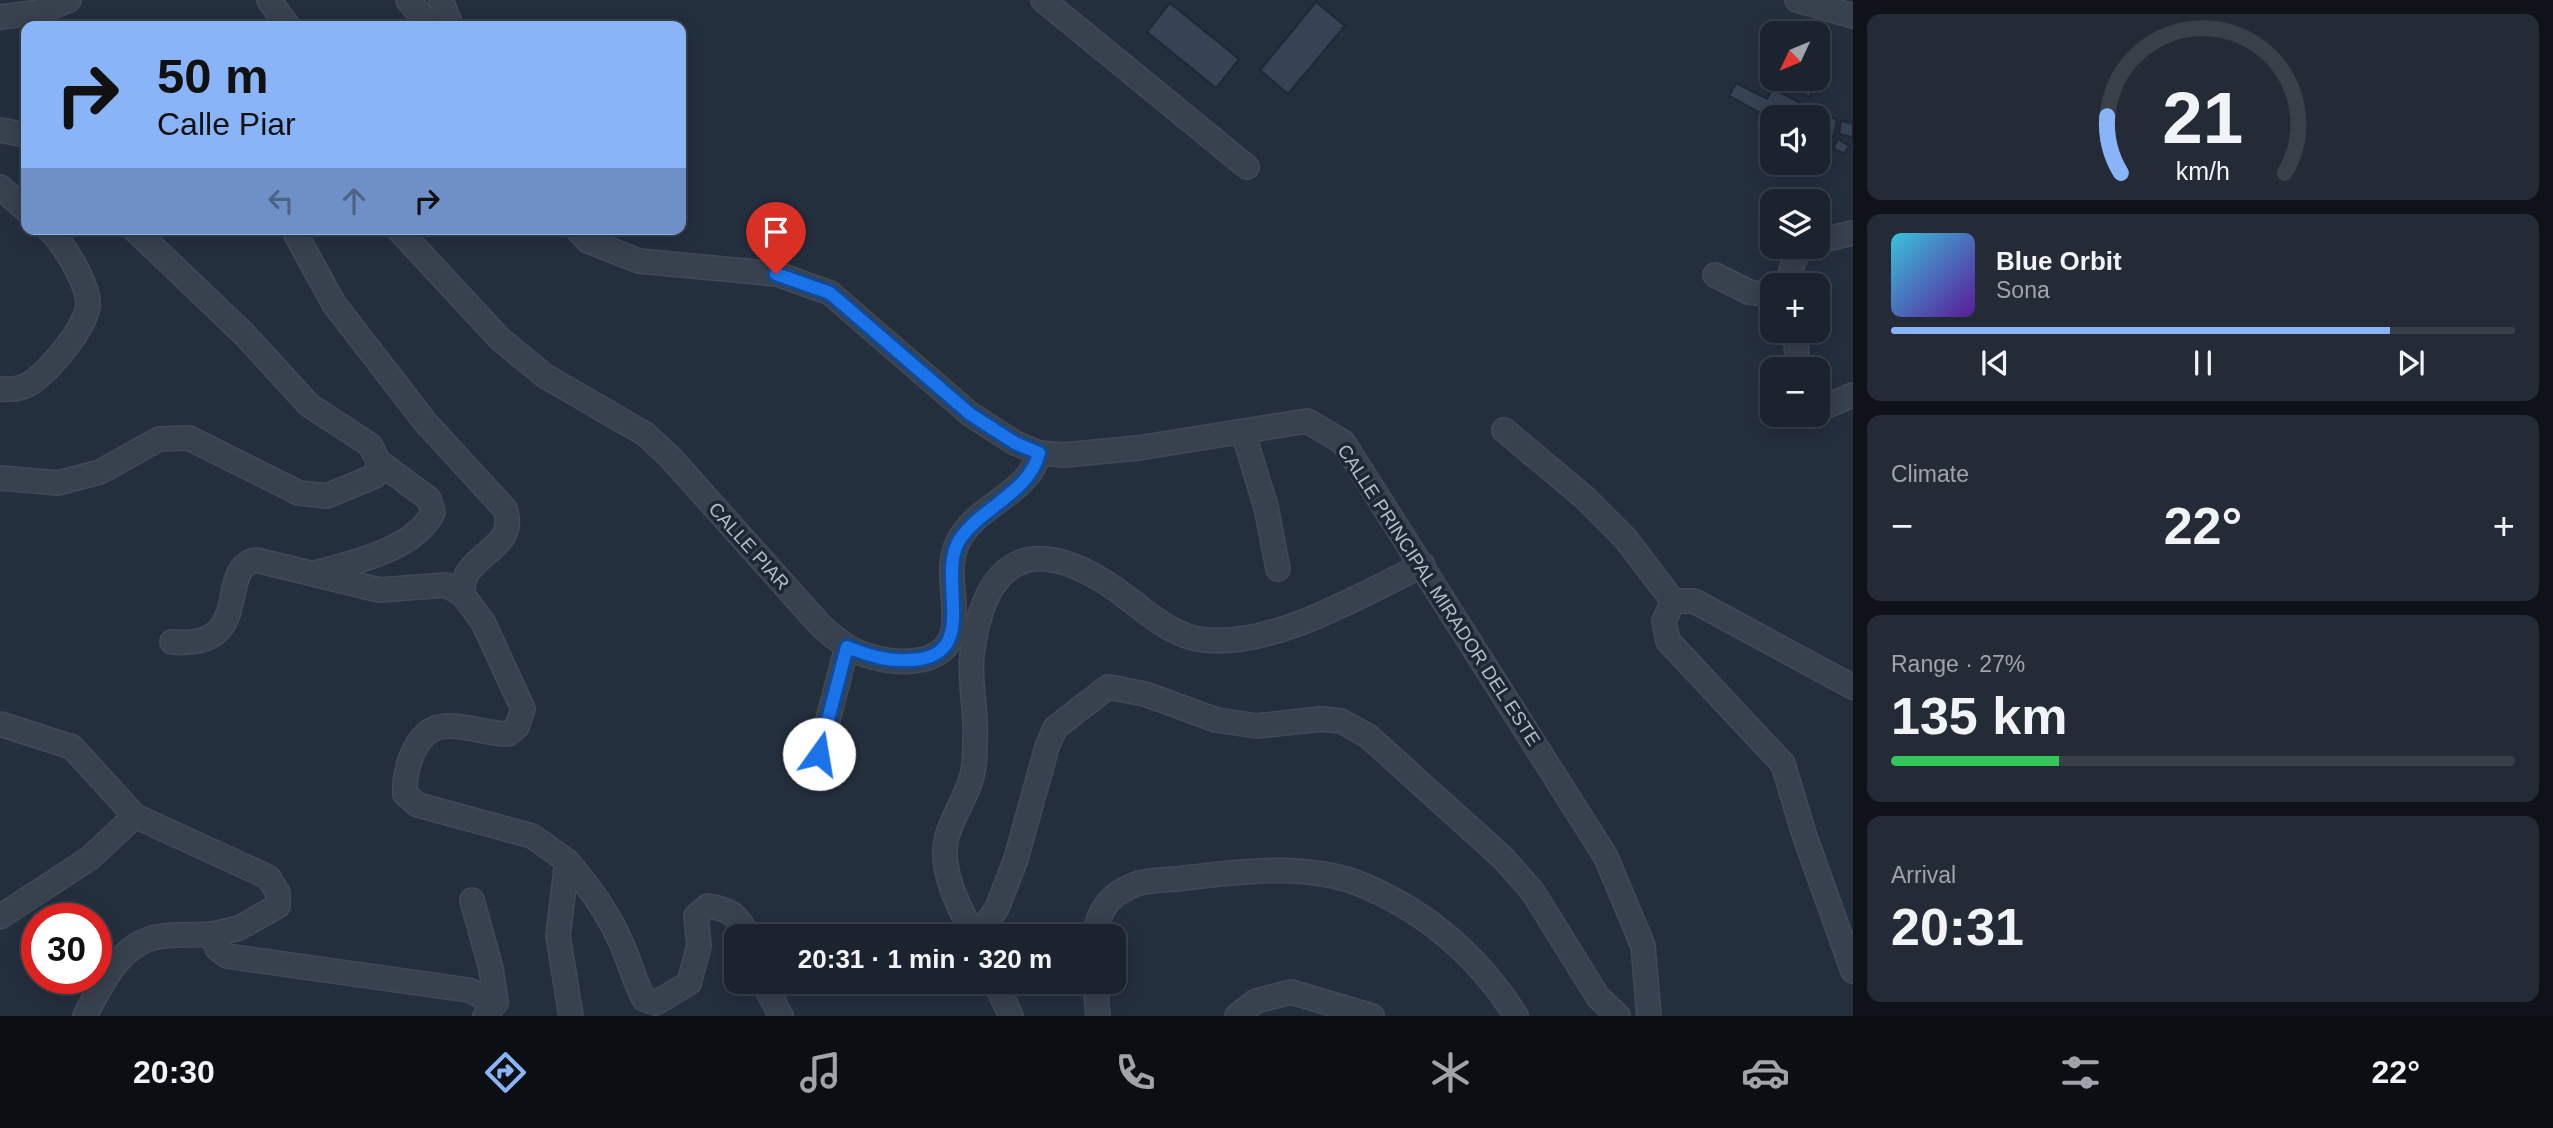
<!DOCTYPE html>
<meta charset="utf-8">
<style>
body{margin:0;font-family:Helvetica,sans-serif;background:#242b36;color:#f1f3f6;height:100vh;display:flex;flex-direction:column;font-size:26px;white-space:nowrap}
*{box-sizing:border-box;margin:0}
p{font-size:23px;color:#a0a4aa}
.icon{flex:none;width:38px;height:38px;fill:none;stroke:currentColor;stroke-width:2;stroke-linecap:round;stroke-linejoin:round}
.map{position:relative;flex:1;overflow:hidden}
.drawer{display:flex;flex-direction:column;gap:14px;padding:14px;background:#0f1319;width:700px}
.drawer>*{flex:none}
.hud{position:absolute;left:21px;top:21px;width:665px;height:214px;border-radius:14px;box-shadow:0 4px 18px #0003,0 0 0 2px #39404a;background:#8ab4f8;color:#111;overflow:hidden}
.needle{width:46px;rotate:226deg}
.buttons{position:absolute;left:1760px;top:21px;display:grid;gap:14px}
.buttons a{display:grid;place-items:center;width:70px;height:70px;border-radius:14px;background:#1b232e;box-shadow:0 4px 18px #0003,0 0 0 2px #39404a;font-size:35px}
.speed{position:absolute;left:21px;top:903px;display:flex;gap:14px;font-size:35px;font-weight:700;text-align:center}
.speed>*{display:grid;place-content:center;width:91px;height:91px;border-radius:50%;background:#1b232e;box-shadow:0 4px 18px #0003,0 0 0 2px #39404a;line-height:1}
.speed .limit{border:10px solid #d22;background:#fff;color:#111}
.pin{position:absolute;display:grid;place-items:center;width:60px;height:60px;color:#fff;margin:-72px -30px;border-radius:50% 50% 50% 0;rotate:-45deg;box-shadow:0 0 7px #0007}
.pin .icon{rotate:45deg}
.me{position:absolute;width:77px;margin:-38px;rotate:13deg;stroke-linejoin:round;filter:drop-shadow(0 0 5px #0008)}
.turn{display:flex;align-items:center;gap:24px;height:147px;padding:0 21px;font-size:32px}
.turn .icon{width:91px;height:91px;stroke-width:2.5}
.turn b{display:block;font-size:49px;line-height:60px}
.lanes{display:flex;align-items:center;height:66px;padding:0 21px;background:#0003;justify-content:center;gap:35px;direction:ltr}
.lanes .off{opacity:.35}
.big{font-size:52px;font-weight:800;line-height:1.1}
.drawer .tile{flex:1;display:flex;flex-direction:column;justify-content:center;gap:10px;min-width:0;padding:0 24px;border-radius:14px;background:#242b36}
.drawer .dial{align-items:center;gap:0}
.dial svg{height:182px;overflow:visible;fill:none;stroke:#39404a;stroke-width:7;stroke-linecap:round;text-anchor:middle}
.dial text{fill:#f1f3f6;stroke:none}
.song{display:flex;align-items:center;gap:21px}
.cover{width:84px;height:84px;border-radius:10px;background:linear-gradient(135deg,hsl(190 70% 55%),hsl(270 70% 35%))}
.played{height:7px;border-radius:4px;background:linear-gradient(90deg,#8ab4f8 80%,#39404a 80%)}
.keys{display:flex;justify-content:space-around;direction:ltr}
.heat{display:flex;justify-content:space-between;align-items:center;font-size:38px;direction:ltr}
.charge{height:10px;border-radius:5px;background:linear-gradient(90deg,#34c759 27%,#39404a 0)}
.trip{position:absolute;left:724px;top:924px;width:402px;height:70px;border-radius:14px;background:#1b232e;box-shadow:0 4px 18px #0003,0 0 0 2px #39404a;font-weight:800;line-height:70px;text-align:center}
.dock{display:flex;height:112px;justify-content:space-around;align-items:center;background:#0b0e12;color:#a0a4aa}
.dock .icon{width:49px;height:49px}
.dock .current{color:#8ab4f8}
.dock b{font-size:32px;color:#f1f3f6}
main{display:flex;flex:1;min-height:0}
.map>svg:first-child{display:block}
.building{fill:#364354;stroke:#1f2835;stroke-width:2}
.lines{fill:none;stroke-linecap:round;stroke-linejoin:round}
.minor-casing{stroke:#414a57;stroke-width:26}
.minor{stroke:#38414e;stroke-width:23}
.route-casing{stroke:#114b97;stroke-width:18}
.route{stroke:#1a73e8;stroke-width:12}
.labels{text-anchor:middle;dominant-baseline:central;stroke-width:7;stroke-linejoin:round;paint-order:stroke}
.street-label{font-size:19px;fill:#b4bcc9;stroke:#1d2633}
</style>
<main>
<div class="map">
<svg width="1853" height="1016" viewBox="0 0 1853 1016">
<rect width="100%" height="100%" fill="#242f3e"/>
<g class="building">
<path d="M1316,2L1345,26L1288,94L1260,70Z"/>
<path d="M1170,3L1239,59L1216,88L1147,32Z"/>
<path d="M1786,79H1818L1810,97L1783,86Z"/>
<path d="M1736,83L1767,99L1773,88L1807,107L1802,117L1781,109L1773,120L1729,96Z"/>
<path d="M1805,112L1837,119L1834,136L1818,133V117H1804Z"/>
<path d="M1841,121L1853,124V137L1839,134Z"/>
<path d="M1820,137L1834,142L1828,158L1818,155Z"/>
<path d="M1838,139L1849,146L1844,154L1833,148Z"/>
</g>
<g class="lines">
<g class="minor-casing">
<g id="minor">
<path d="M269,0L288,26"/>
<path d="M408,0L430,26"/>
<path d="M441,0L451,26"/>
<path d="M1043,0L1247,167"/>
<path d="M1797,0L1853,16"/>
<path d="M0,17L40,12L69,0"/>
<path d="M0,130L26,135"/>
<path d="M0,187L26,210"/>
<path d="M293,229L334,304L426,423L505,509C516,543 485,548 468,572C464,577 463,587 462,594"/>
<path d="M398,229L500,339L545,376L645,434L669,456L821,626C829,633 837,640 846,646C873,663 942,675 953,632C959,603 944,570 958,542C976,504 1029,495 1039,453"/>
<path d="M577,229L588,241L639,261L777,274L830,293L970,414L1015,443L1039,453L1064,455L1138,448L1307,421L1343,442L1606,857L1643,946L1649,1016"/>
<path d="M1818,241L1853,233"/>
<path d="M1715,275L1749,292L1773,296"/>
<path d="M1791,285C1790,269 1792,257 1805,247"/>
<path d="M1795,331L1798,369"/>
<path d="M0,389C11,390 22,389 31,383C50,370 91,323 88,300C85,279 63,242 48,229"/>
<path d="M1818,403L1829,405L1853,395"/>
<path d="M1504,430L1584,497L1625,538L1673,601"/>
<path d="M1243,432L1266,507L1278,569"/>
<path d="M0,478L58,483L100,472L159,439L189,438L299,493L327,496L375,476L379,462L370,445L309,405L244,334L134,229"/>
<path d="M315,573C352,563 416,549 433,512L429,499L379,462"/>
<path d="M1673,601L1664,621L1668,641L1783,764L1804,834L1853,971"/>
<path d="M1673,601H1694L1853,687"/>
<path d="M172,642C257,649 214,569 256,560L379,590L446,585L462,594L483,622L523,709L517,727L508,734C488,734 467,725 447,726C416,726 404,769 405,794L418,805L532,836L567,861"/>
<path d="M0,724L72,747L135,816L268,877L278,893V906L239,928L214,934L217,948L227,956L468,990L496,1002L485,1016"/>
<path d="M819,754L847,647"/>
<path d="M472,900L491,969L496,1002"/>
<path d="M0,917L90,858L135,816"/>
<path d="M974,936C960,909 940,872 946,841C950,821 964,801 970,782C975,769 975,753 975,740C977,711 969,683 972,655C984,558 1031,532 1114,588C1141,607 1170,637 1205,640C1275,647 1360,595 1423,565"/>
<path d="M978,936L997,908L1016,859L1047,747L1055,728L1108,687L1145,694L1216,720L1257,726L1321,719L1341,721L1368,736L1503,858L1533,892L1598,997L1618,1016"/>
<path d="M1093,936C1100,910 1107,896 1134,885C1145,880 1163,880 1176,879C1237,872 1307,861 1365,886C1428,913 1480,958 1516,1016"/>
<path d="M763,982L781,1016"/>
<path d="M995,982L1011,1016"/>
<path d="M1095,982L1098,1016"/>
<path d="M85,1016C100,987 118,947 153,938C171,933 195,936 214,934"/>
<path d="M571,1016L558,936L567,861C588,885 606,910 619,938C629,958 633,979 644,999L656,1003L689,983L699,946L696,916L708,906C729,909 740,916 747,936"/>
<path d="M1237,1016L1256,1001L1291,992L1372,1016"/>
</g>
</g>
<use href="#minor" class="minor"/>
</g>
<g class="lines">
<g class="route-casing">
<path id="route" d="M776,274L830,293L970,414L1015,443L1039,453C1030,492 982,507 960,539C936,575 979,650 920,659C893,663 872,657 847,647L819,754"/>
</g>
<use href="#route" class="route"/>
</g>
<g class="labels">
<g class="street-label">
<text transform="translate(749 546) rotate(48)">CALLE PIAR</text>
<text transform="translate(1439 595) rotate(57)">CALLE PRINCIPAL MIRADOR DEL ESTE</text>
</g>
</g>
</svg>
<div class="buttons">
<a><svg class="needle" viewBox="-14 -14 28 28"><path d="M0-13l5 13h-10z" fill="#e53935"/><path d="M0 13l5-13h-10z" fill="#a0a4aa"/></svg></a>
<a><svg class="icon" aria-label="sound" viewBox="0 0 24 24"><path d="M4 9h4l5-4v14l-5-4H4zM17 9q2 3 0 6"/></svg></a>
<a><svg class="icon" aria-label="layers" viewBox="0 0 24 24"><path d="M12 4l9 5-9 5-9-5zM3 14l9 5 9-5"/></svg></a>
<a>+</a>
<a>−</a>
</div>
<div class="speed"><div class="limit">30</div></div>
<div class="pin" style="left:776px;top:274px;background:#d93025"><svg class="icon" aria-label="arrive" viewBox="0 0 24 24"><path d="M6 21V4h12l-3 4 3 4H6"/></svg></div>
<svg class="me" style="left:819px;top:754px" viewBox="-20 -20 40 40"><circle r="19" fill="#fff"/><path d="M0-13L10 11 0 6-10 11z" fill="#1a73e8"/></svg>
<div class="trip">20:31 · 1 min · 320 m</div>
<div class="hud">
<div class="turn"><svg class="icon" aria-label="right" viewBox="0 0 24 24"><path d="M7 20v-9h11M14 6l5 5-5 5"/></svg><div><b>50 m</b>Calle Piar</div></div>
<div class="lanes"><svg class="icon off" aria-label="left" viewBox="0 0 24 24"><path d="M17 20v-9H6M10 6l-5 5 5 5"/></svg><svg class="icon off" aria-label="ahead" viewBox="0 0 24 24"><path d="M12 20V5M6 11l6-6 6 6"/></svg><svg class="icon" aria-label="right" viewBox="0 0 24 24"><path d="M7 20v-9h11M14 6l5 5-5 5"/></svg></div>
</div>
</div>
<section class="drawer">
<div class="tile dial"><svg viewBox="0 0 100 80">
<path d="M14 69A42 42 0 1 1 86 69"/>
<path d="M14 69A42 42 0 0 1 8 44" stroke="#8ab4f8"/>
<text x="50" y="56" font-size="32" font-weight="700">21</text>
<text x="50" y="72" font-size="11">km/h</text>
</svg></div>
<div class="tile">
<div class="song"><i class="cover"></i><div><b>Blue Orbit</b><p>Sona</p></div></div>
<div class="played"></div>
<div class="keys"><svg class="icon" aria-label="previous" viewBox="0 0 24 24"><path d="M18 5L8 12l10 7zM5 5v14"/></svg><svg class="icon" aria-label="pause" viewBox="0 0 24 24"><path d="M8 5v14M16 5v14"/></svg><svg class="icon" aria-label="next" viewBox="0 0 24 24"><path d="M6 5l10 7-10 7zM19 5v14"/></svg></div>
</div>
<div class="tile"><p>Climate</p>
<div class="heat"><a>−</a><b class="big">22°</b><a>+</a></div>
</div>
<div class="tile"><p>Range · 27%</p><b class="big">135 km</b><div class="charge"></div></div>
<div class="tile"><p>Arrival</p><b class="big">20:31</b></div>
</section>
</main>
<nav class="dock">
<b>20:30</b>
<svg class="icon current" aria-label="directions" viewBox="0 0 24 24"><path d="M12 3l9 9-9 9-9-9zM9 14v-3h6M13 9l2 2-2 2"/></svg>
<svg class="icon" aria-label="music" viewBox="0 0 24 24"><path d="M9 18V5l10-2v13"/><circle cx="6" cy="18" r="3"/><circle cx="16" cy="16" r="3"/></svg>
<svg class="icon" aria-label="phone" viewBox="0 0 24 24"><path d="M5 4h4l2 5-3 2q2 4 5 5l2-3 5 2v4C11 20 4 13 5 4z"/></svg>
<svg class="icon" aria-label="climate" viewBox="0 0 24 24"><path d="M12 3v18M4 7l16 10M4 17L20 7"/></svg>
<svg class="icon" aria-label="car" viewBox="0 0 24 24"><path d="M5 17H2v-5l4-1 3-4h7l3 4 3 1v5h-3M9 17h6M6 11h13"/><circle cx="7" cy="17" r="2"/><circle cx="17" cy="17" r="2"/></svg>
<svg class="icon" aria-label="filters" viewBox="0 0 24 24"><path d="M4 7h16M4 17h16"/><circle cx="9" cy="7" r="2"/><circle cx="15" cy="17" r="2"/></svg>
<b>22°</b>
</nav>
